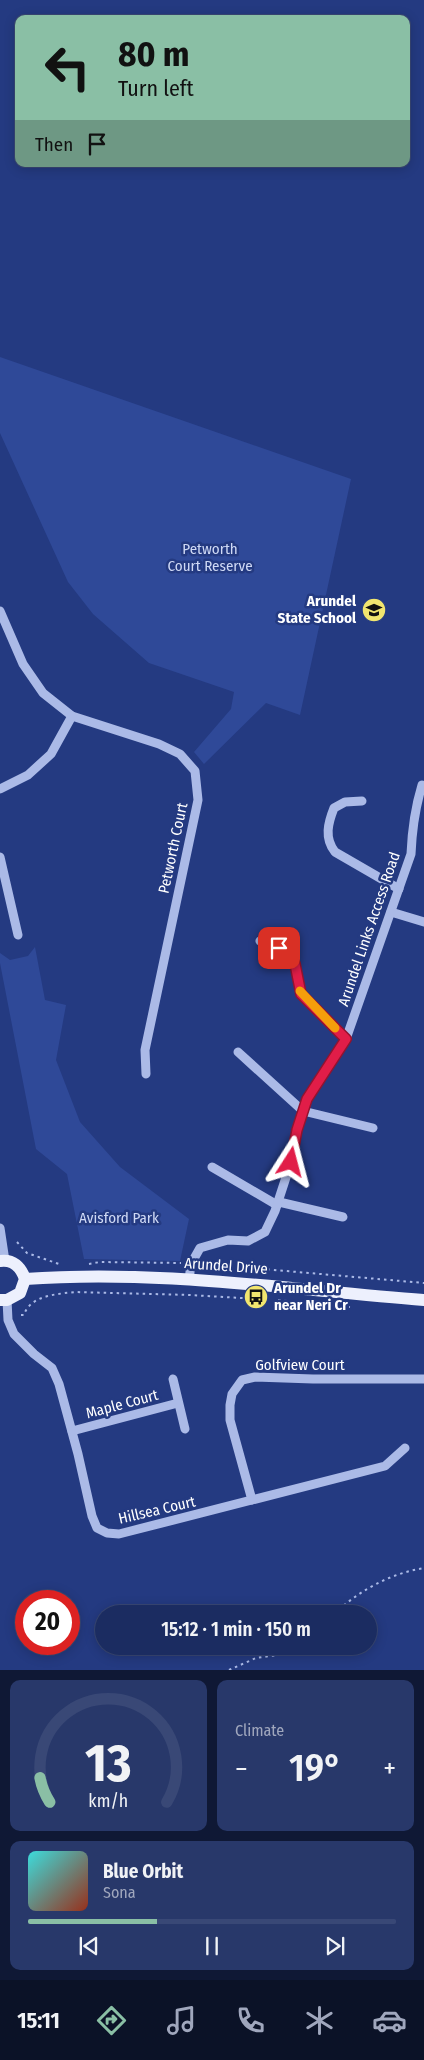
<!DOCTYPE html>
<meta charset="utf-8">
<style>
body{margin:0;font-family:"Fira Sans Condensed",sans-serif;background:#28386a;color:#f1f3f6;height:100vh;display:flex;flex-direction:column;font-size:19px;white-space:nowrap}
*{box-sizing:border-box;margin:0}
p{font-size:16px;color:#a0a7bd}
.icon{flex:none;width:28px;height:28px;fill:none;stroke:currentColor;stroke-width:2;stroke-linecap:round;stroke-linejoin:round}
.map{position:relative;height:1670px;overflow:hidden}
.panel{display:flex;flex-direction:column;gap:10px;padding:10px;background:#0f1835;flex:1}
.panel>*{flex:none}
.banner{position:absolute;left:15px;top:15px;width:395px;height:152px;border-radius:10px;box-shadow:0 2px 12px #0003,0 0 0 1px #394876;background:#8abfa5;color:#111;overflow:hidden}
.speed{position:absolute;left:15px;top:1590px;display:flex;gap:10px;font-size:25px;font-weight:700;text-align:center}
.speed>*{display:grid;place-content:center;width:65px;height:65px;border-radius:50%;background:#1b2c61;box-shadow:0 2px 12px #0003,0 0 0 1px #394876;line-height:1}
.speed .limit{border:8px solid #d22;background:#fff;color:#111}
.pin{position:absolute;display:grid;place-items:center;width:42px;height:42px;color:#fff;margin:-21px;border-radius:10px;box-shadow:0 2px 8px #0006}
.me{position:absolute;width:55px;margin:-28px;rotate:9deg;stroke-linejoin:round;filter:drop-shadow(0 0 4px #0008)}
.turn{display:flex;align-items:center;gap:18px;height:105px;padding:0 20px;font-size:22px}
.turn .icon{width:65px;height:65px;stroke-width:2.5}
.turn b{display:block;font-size:35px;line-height:42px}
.then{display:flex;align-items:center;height:48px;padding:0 20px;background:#0003;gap:10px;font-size:19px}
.big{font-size:38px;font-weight:600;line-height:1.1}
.panel .widget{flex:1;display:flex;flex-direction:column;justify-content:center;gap:8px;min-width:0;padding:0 18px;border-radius:10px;background:#28386a}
.panel .dial{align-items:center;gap:0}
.dial svg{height:130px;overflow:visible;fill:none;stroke:#394876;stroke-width:7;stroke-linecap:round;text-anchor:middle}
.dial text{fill:#f1f3f6;stroke:none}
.song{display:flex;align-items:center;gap:15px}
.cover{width:60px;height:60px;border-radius:8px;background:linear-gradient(135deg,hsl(180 70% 55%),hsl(10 70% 35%))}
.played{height:5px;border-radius:2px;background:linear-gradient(90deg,#8abfa5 35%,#394876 35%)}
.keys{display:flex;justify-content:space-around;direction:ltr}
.heat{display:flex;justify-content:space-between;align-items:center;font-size:28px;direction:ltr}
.panel .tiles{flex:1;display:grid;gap:10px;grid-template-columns:1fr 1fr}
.widget:last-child{grid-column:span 2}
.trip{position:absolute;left:95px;top:1605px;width:282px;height:50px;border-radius:25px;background:#1b2c61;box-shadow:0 2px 12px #0003,0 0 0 1px #394876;font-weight:600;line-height:50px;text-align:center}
.tab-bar{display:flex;height:80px;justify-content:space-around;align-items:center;background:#0b1227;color:#a0a7bd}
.tab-bar .icon{width:35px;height:35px}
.tab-bar .on{color:#8abfa5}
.tab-bar b{font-size:22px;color:#f1f3f6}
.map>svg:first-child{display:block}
.green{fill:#2f4998}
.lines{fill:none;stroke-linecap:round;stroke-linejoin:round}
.path{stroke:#abbae7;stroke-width:2;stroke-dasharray:2.5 4;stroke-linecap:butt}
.minor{stroke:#abbae7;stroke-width:9}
.major{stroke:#edf0fd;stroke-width:12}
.route-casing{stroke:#92132f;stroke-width:12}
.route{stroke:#e11d48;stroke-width:9}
.slow{stroke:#f59e0b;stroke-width:9}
.labels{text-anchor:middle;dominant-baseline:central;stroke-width:5;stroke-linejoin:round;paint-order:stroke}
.park-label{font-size:15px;fill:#cfd9f5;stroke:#243a81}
.poi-label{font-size:15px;font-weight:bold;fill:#fff;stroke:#243a81;text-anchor:end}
.street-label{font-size:15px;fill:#fff;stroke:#243a81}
</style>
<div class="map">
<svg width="424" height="1670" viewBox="0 0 424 1670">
<rect width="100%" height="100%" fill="#243a81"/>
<g class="green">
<path d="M0,357L351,479L300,715L266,703L204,764L194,752L231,709L234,692L149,663L93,614L68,582L0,433Z"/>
<path d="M35,947L45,1000L66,1005L56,1060L80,1122L120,1167L189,1219L180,1261L84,1259L67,1174L36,1149L0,963V953L10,960L28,956Z"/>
</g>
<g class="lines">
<g class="path">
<path d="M17,1242L27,1253L59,1264"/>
<path d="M89,1264L100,1262L181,1263"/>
<path d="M203,1265L237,1267L246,1270L263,1269L424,1283"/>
<path d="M278,1300L350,1307"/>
<path d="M21,1315H24C30,1295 58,1294 75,1292L190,1295L259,1299L261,1298"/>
<path d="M334,1614C360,1590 389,1574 424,1568"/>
<path d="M229,1670L256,1658L284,1654L298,1646"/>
</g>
<g class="minor">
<path d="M0,611L23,664L43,693L72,716L159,744L180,754L195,771L198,800L145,1050L146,1074"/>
<path d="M0,789L28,775L51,754L72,716"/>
<path d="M362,801L345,802L334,808C328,823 324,838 335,852L399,889"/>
<path d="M0,857L18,935"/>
<path d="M391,912L424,922"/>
<path d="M260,941L290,953L295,964L301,994L346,1039"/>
<path d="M238,1052L303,1111L373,1128"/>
<path d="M212,1167L277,1205"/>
<path d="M279,1202L343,1217"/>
<path d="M0,1228L5,1261"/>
<path d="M189,1280L191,1264L200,1248L228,1240L248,1241L265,1232L275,1211L291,1162L297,1130L307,1099L346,1039L411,854C412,830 415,808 422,785"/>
<path d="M7,1300L8,1320L14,1334L34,1354L52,1368L59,1384L78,1454L92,1516L97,1528L107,1533L119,1534L385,1466L405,1448"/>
<path d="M173,1379L185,1429"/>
<path d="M72,1431L178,1403"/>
<path d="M252,1500L230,1420V1405L232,1394L242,1380L255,1377L313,1379H424"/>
</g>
<g class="major">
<path d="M0,1261C13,1259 21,1267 25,1279L20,1293L7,1300H0"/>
<path d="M25,1279C158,1269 291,1290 424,1300"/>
</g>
</g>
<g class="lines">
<g class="route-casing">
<path id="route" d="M279,948L290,953L295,964L301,994L346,1039L307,1099L297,1130L291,1162"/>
</g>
<use href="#route" class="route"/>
<path class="slow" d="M300,991L335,1028"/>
</g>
<defs>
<g id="school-disc" transform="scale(1.25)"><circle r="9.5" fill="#f1e56f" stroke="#243a81"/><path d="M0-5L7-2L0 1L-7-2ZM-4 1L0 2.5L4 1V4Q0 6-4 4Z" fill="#111"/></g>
<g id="bus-disc" transform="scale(1.25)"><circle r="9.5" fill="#f1e56f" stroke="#243a81"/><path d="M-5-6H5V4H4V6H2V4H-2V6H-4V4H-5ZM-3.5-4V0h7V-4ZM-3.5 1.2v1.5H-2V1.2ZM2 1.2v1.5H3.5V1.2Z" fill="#111"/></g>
</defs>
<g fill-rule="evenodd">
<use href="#school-disc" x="374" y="610"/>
<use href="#bus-disc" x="256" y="1297"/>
</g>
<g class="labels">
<g class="park-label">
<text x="210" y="549">Petworth<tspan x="210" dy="17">Court Reserve</tspan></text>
<text x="119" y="1218">Avisford Park</text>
</g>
<g class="poi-label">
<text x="356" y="601">Arundel<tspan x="356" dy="17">State School</tspan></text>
<text x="274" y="1288" text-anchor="start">Arundel Dr<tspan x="274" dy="17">near Neri Cr</tspan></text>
</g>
<g class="street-label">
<text transform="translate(173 848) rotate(-78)">Petworth Court</text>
<text transform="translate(369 929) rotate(-71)">Arundel Links Access Road</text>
<text transform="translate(226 1266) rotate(4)">Arundel Drive</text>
<text x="300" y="1365">Golfview Court</text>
<text transform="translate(122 1404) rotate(-15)">Maple Court</text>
<text transform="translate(157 1510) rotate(-13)">Hillsea Court</text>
</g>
</g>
</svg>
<div class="speed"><div class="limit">20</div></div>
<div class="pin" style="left:279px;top:948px;background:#d93025"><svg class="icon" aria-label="arrive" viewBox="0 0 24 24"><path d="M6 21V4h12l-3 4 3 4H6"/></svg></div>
<svg class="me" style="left:291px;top:1162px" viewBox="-20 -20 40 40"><path d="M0-17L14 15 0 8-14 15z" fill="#e11d48" stroke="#fff" stroke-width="4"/></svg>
<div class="trip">15:12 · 1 min · 150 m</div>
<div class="banner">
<div class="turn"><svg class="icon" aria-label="left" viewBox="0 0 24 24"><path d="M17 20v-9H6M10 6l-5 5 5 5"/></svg><div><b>80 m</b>Turn left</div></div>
<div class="then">Then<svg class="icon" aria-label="arrive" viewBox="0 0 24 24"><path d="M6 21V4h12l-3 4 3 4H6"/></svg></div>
</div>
</div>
<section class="panel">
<div class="tiles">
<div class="widget dial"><svg viewBox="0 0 100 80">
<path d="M14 69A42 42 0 1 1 86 69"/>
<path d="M14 69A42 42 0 0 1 8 54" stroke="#8abfa5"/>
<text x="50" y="56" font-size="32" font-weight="700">13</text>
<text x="50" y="72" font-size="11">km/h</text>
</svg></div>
<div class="widget"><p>Climate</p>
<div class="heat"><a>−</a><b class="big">19°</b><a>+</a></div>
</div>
<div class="widget">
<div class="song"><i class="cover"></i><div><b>Blue Orbit</b><p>Sona</p></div></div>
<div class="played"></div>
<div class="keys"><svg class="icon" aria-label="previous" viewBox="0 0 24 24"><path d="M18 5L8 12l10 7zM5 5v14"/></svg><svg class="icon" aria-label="pause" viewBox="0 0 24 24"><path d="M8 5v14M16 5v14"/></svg><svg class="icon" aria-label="next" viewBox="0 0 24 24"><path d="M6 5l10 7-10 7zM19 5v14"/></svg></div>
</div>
</div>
</section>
<nav class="tab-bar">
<b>15:11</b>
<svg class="icon on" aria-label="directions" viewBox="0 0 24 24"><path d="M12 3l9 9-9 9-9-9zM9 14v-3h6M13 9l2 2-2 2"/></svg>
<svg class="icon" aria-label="music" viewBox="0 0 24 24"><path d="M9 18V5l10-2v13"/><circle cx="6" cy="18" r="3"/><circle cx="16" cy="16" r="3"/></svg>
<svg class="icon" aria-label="phone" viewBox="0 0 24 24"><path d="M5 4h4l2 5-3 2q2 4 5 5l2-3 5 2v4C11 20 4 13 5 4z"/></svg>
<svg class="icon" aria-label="climate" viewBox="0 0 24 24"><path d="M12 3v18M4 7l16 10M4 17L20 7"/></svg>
<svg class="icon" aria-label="car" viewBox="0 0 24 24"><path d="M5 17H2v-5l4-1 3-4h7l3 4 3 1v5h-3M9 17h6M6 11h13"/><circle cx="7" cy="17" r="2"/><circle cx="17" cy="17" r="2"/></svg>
</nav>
